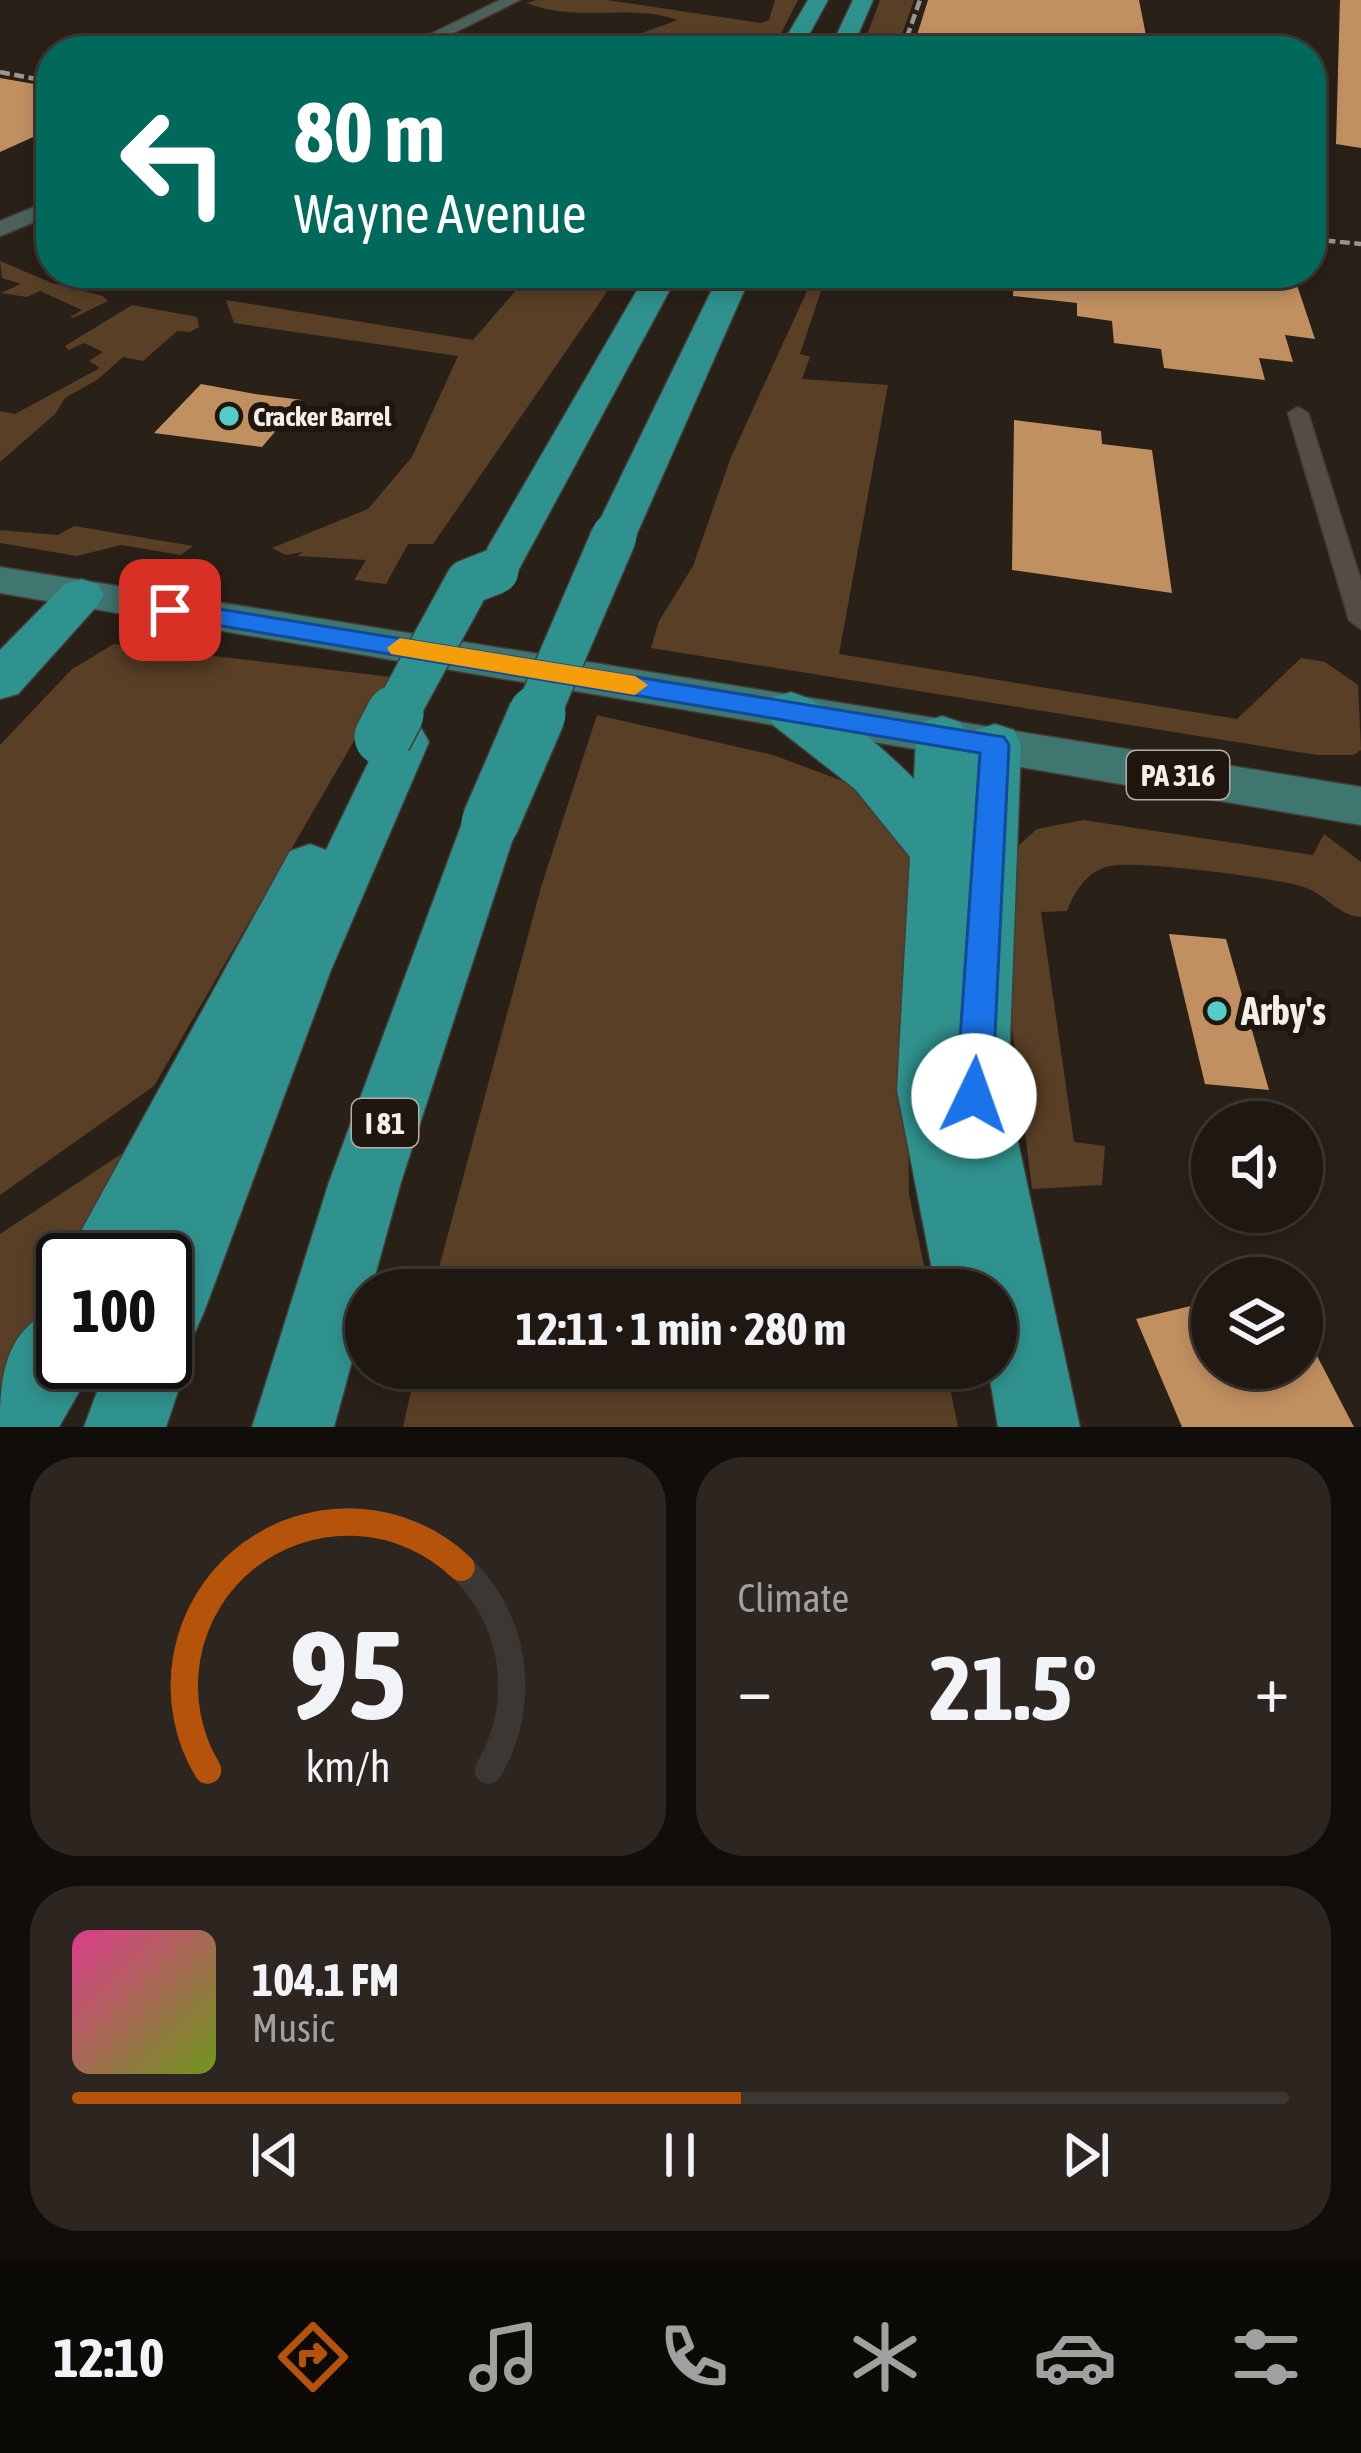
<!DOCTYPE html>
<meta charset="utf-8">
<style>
body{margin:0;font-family:"Asap Condensed",sans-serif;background:#2c2520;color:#f1f3f6;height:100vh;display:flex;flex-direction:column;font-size:45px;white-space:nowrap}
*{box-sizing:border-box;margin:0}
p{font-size:39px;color:#a1a09f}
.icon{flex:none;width:66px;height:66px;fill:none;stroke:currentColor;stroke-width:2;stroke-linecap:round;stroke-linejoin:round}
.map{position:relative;height:1427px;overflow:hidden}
.drawer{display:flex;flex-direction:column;gap:30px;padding:30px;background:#110d0a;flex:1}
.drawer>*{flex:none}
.hud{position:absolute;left:36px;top:36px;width:1290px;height:252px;border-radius:48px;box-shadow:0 6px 18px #0003,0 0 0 3px #3c3732;background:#00695c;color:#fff;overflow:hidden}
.tools{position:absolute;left:1191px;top:1101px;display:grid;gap:24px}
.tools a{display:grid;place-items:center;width:132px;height:132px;border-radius:50%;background:#1f1812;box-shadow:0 6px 18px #0003,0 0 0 3px #3c3732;font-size:60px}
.speed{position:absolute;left:36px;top:1233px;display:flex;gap:24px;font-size:60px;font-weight:700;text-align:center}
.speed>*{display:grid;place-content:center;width:156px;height:156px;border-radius:50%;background:#1f1812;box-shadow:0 6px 18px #0003,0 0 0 3px #3c3732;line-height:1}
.speed .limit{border:6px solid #111;border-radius:18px;background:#fff;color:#111}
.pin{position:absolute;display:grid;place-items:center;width:102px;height:102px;color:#fff;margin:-51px;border-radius:24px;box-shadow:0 6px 18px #0006}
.me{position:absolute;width:132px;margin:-66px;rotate:3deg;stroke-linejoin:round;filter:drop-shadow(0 0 9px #0008)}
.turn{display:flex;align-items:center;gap:42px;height:252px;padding:0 60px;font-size:54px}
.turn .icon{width:156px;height:156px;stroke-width:2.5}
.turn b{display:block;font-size:84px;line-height:102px}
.big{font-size:90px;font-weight:700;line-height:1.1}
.drawer .card{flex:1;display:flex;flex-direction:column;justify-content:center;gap:18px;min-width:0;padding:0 42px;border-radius:48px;background:#2c2520}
.drawer .dial{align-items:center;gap:0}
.dial svg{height:312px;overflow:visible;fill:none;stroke:#3c3732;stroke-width:7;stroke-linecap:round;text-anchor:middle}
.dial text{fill:#f1f3f6;stroke:none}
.song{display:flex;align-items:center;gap:36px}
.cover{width:144px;height:144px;border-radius:18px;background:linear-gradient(135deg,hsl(330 70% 55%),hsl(80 70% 35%))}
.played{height:12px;border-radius:6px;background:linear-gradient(90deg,#b45309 55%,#3c3732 55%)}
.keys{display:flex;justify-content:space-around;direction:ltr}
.heat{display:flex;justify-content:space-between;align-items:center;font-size:66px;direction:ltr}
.drawer .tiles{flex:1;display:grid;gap:30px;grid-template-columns:1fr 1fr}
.card:last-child{grid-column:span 2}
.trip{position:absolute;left:345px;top:1269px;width:672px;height:120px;border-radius:60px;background:#1f1812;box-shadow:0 6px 18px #0003,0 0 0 3px #3c3732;font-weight:700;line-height:120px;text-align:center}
.dock{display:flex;height:192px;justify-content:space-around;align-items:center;background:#0c0a07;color:#a1a09f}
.dock .icon{width:84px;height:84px}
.dock .active{color:#b45309}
.dock b{font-size:54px;color:#f1f3f6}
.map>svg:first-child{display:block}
.green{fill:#593f26}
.building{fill:#c19061}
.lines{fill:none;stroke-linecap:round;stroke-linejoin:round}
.street-casing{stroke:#433c37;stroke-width:3}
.secondary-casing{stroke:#433c37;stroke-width:3}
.primary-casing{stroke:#433c37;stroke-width:3}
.highway-casing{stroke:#433c37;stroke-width:3}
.street{fill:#564c43;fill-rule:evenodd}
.secondary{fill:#4b615a;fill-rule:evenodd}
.primary{fill:#3f7670;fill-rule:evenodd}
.highway{fill:#30928e;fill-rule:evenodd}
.rail{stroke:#9d9690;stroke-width:4.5;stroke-dasharray:10 4.5;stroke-linecap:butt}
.highway-bridge-far1-casing{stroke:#433c37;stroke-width:48;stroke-linecap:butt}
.highway-bridge-casing{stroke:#433c37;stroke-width:60;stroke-linecap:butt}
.highway-bridge-far1{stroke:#30928e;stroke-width:45}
.highway-bridge{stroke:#30928e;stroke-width:57}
.route{fill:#1a73e8;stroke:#114b97;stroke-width:3}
.slow{fill:#f59e0b}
.poi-dot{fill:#54cdc8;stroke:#1f170f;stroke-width:4.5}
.labels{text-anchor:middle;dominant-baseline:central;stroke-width:12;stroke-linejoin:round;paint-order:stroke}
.far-poi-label{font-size:27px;font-weight:bold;fill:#f5efea;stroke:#1f170f;text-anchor:start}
.shield{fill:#1f170f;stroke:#b5aea8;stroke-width:3}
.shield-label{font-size:30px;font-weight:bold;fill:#f5efea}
.near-poi-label{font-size:39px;font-weight:bold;fill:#f5efea;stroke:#1f170f;text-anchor:start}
</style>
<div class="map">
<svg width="1361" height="1427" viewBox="0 0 1361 1427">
<rect width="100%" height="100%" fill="#292018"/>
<g class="green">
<path d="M536,0H607L761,23L769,20L775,0H798L772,51H520L558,37L622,40L678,20C632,3 573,23 527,3Z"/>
<path d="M880,0H914L896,51H861Z"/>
<path d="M0,261L52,283L103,296L108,301L73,318L70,317L82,310L40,291L27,297L1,293L21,284L2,278Z"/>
<path d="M531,273H620L433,544H408L386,584L354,580L366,560L298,556L303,552L286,555L272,548L368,509L412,457L458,356L234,323L226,300L473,340Z"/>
<path d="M790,273H827L800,354L810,357L802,379L888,385L839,654L1237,719L1301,658L1325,662L1358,685L1361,750L1353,755H1317L651,648L659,621L693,566L731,457L807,291L791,281Z"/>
<path d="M132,305L197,317L199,327L190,332L177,331L143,361L123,357L97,380L65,398L55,414L0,462V411L15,414L100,368L89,361L103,352L84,343L69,350L65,346Z"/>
<path d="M74,526L193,546L181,555L121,545L77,556L0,543V530L58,535Z"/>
<path d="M114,644L391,677L154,1086L0,1195V745L72,669Z"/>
<path d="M597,715L773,755L851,784L876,805L910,853L906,941L909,1194L929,1290H433L541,887Z"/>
<path d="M1083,820L1313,855L1324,834L1361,862V917C1339,916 1325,894 1304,887C1278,878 1135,860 1110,866C1087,871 1075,891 1067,911L1041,912L1074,1142L1105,1146L1102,1185L1032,1189L1011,1020L1010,853L1037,829Z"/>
<path d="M138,1143L74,1260H63V1279L0,1394V1234Z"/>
<path d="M416,1368H946L958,1427H403Z"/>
</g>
<g class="building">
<path d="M928,0H1139L1149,51H912Z"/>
<path d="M1340,0H1361V148L1336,144Z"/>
<path d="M0,78L51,87V129L0,152Z"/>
<path d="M1014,273H1293L1315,339L1285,335L1293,362L1259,358L1265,380L1164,368L1161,349L1114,343L1112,321L1077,316V303L1013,296Z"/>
<path d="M201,384L255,394L302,400L262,447L154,433Z"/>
<path d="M1014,420L1101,431L1102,444L1152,450L1172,593L1012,570Z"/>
<path d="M1169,934L1226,939L1269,1090L1205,1084Z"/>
<path d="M1212,1301V1368H1302V1327L1354,1427H1182L1136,1319Z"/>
</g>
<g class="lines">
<g class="street-casing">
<path id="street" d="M1298,407L1308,413L1361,581V629L1349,620L1288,413Z"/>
</g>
<g class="secondary-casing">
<g id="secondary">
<path d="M500,0H520L417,51H396Z"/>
<path d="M51,200V215L0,236V221Z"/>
</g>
</g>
<g class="primary-casing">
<path id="primary" d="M0,567L1361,787V825L0,593Z"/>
</g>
<g class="highway-casing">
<g id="highway">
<path d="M808,0H828L800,51H778Z"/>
<path d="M853,0H873L851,51H829Z"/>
<path d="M647,273H679L512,582L496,586L480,582L474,571Z"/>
<path d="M720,273H752L636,536L629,546L614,550L599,546L592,536Z"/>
<path d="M81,579L97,584L104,595L97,606L18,694L0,699V650L65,584Z"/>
<path d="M791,692C836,706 881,746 914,779L916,736L924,722L942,716L960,722L968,736V757L976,730L995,724L1014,730L1021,745L1008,1096L1080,1427H998L988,1368H996V1290H936L897,1090L910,857L855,789L773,725L766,711L773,697Z"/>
<path d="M403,721L421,728L429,742L331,970L204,1312L192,1339L180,1344L188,1362L166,1427H84L108,1362H165V1260H148L156,1241L147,1260H70L80,1233L290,851L310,844L326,850L385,728Z"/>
<path d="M490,800L510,806L518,823L401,1182L371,1290H366V1310L334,1427H252L329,1182L462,823L470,806Z"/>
<path d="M63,1304V1362H94L91,1371L59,1427H0C0,1371 6,1327 63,1304Z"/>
</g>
</g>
<use href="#street" class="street"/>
<use href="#secondary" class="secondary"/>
<use href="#primary" class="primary"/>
<use href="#highway" class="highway"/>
<g class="rail">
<path d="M902,51L920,0"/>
<path d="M0,72L51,82"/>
<path d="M1311,239L1361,244"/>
</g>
<g class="highway-bridge-far1-casing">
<g id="highway-bridge-far1">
<path d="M394,717L468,582L496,571"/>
<path d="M536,717L614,536"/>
</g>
</g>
<g class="highway-bridge-casing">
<g id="highway-bridge">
<path d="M383,737L395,714"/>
<path d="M490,823L537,714"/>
</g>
</g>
<use href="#highway-bridge-far1" class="highway-bridge-far1"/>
<use href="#highway-bridge" class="highway-bridge"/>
</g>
<path class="route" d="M170,601L1004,737L1009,745L992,1096L987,1108L974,1114L961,1108L956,1096L980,753L162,616L158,610Z"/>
<path class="slow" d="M400,638L635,676L648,685L635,695L391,654L387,648Z"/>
<g class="poi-dot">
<circle cx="229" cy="416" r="12"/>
<circle cx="1217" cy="1011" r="12"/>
</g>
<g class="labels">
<g class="far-poi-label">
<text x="253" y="416">Cracker Barrel</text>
</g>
<g class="shield">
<rect x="1127" y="751" width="102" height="48" rx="9"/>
<rect x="352" y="1099" width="66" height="48" rx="9"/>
</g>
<g class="shield-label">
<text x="1178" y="775">PA 316</text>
<text x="385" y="1123">I 81</text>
</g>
<g class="near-poi-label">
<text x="1241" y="1011">Arby's</text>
</g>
</g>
</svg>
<div class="tools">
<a><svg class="icon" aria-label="sound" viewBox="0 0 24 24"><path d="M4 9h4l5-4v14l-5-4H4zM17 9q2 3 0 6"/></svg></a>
<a><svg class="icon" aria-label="layers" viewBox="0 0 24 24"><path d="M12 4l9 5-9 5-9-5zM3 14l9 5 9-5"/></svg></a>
</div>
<div class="speed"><div class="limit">100</div></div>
<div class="pin" style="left:170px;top:610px;background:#d93025"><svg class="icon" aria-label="arrive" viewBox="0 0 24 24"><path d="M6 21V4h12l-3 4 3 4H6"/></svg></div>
<svg class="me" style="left:974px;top:1096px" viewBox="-20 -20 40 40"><circle r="19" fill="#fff"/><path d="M0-13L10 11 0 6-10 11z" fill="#1a73e8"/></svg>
<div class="trip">12:11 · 1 min · 280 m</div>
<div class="hud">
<div class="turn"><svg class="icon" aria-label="left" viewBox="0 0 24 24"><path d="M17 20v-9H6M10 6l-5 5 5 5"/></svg><div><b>80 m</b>Wayne Avenue</div></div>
</div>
</div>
<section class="drawer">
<div class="tiles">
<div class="card dial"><svg viewBox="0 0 100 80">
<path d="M14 69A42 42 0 1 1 86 69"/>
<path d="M14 69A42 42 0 0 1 79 17" stroke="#b45309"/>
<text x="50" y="56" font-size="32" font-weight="700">95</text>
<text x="50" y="72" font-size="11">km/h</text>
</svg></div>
<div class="card"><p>Climate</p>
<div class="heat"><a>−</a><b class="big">21.5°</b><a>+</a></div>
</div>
<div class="card">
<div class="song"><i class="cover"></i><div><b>104.1 FM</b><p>Music</p></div></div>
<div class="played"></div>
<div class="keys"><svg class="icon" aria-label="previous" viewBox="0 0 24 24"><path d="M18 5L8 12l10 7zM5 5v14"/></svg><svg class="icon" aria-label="pause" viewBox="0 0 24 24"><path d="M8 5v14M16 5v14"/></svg><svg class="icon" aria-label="next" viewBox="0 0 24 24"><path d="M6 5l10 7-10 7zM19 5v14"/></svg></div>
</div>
</div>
</section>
<nav class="dock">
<b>12:10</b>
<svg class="icon active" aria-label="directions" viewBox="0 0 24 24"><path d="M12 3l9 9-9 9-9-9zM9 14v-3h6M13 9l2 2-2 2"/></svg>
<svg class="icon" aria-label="music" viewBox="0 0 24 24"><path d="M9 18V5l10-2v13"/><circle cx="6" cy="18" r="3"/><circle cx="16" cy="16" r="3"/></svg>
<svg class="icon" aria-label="phone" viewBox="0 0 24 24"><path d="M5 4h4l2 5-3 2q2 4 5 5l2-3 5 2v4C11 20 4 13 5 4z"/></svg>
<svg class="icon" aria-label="climate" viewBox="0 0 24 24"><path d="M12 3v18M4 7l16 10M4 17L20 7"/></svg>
<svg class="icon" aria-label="car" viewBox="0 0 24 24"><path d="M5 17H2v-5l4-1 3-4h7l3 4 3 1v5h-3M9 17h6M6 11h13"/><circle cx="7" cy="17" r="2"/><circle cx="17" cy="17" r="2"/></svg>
<svg class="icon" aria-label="filters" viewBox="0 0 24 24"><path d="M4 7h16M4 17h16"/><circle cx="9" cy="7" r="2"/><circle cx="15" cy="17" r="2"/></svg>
</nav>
